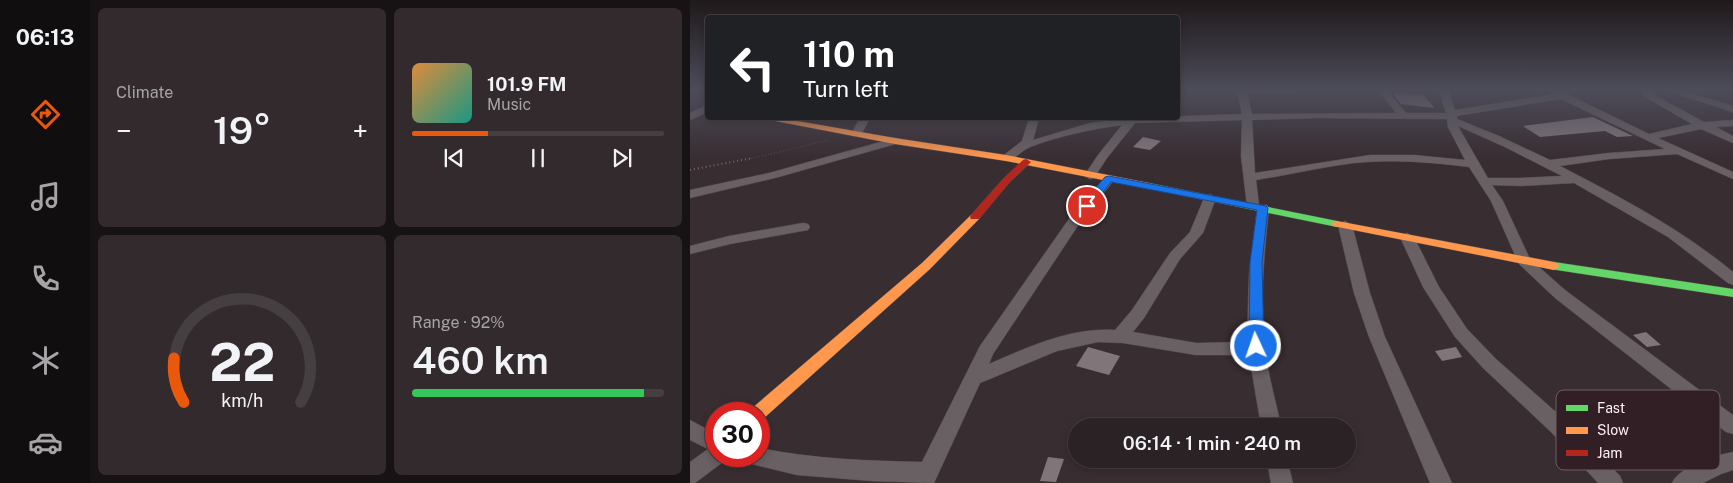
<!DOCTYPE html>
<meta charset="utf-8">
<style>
body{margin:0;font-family:"Public Sans",sans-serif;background:#322a2d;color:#f1f3f6;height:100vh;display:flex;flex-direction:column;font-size:19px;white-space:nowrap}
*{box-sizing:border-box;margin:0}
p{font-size:16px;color:#a5a4a7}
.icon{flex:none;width:28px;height:28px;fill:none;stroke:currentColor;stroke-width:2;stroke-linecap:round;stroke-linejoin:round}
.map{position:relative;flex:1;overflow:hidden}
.panel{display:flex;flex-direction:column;gap:8px;padding:8px;background:#171314;width:600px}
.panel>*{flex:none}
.guide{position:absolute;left:15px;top:15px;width:475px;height:105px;border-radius:5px;box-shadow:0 2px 8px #0003,0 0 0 1px #463f42;background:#202124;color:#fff;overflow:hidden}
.speed{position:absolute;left:15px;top:402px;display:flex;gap:10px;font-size:25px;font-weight:700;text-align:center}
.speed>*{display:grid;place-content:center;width:65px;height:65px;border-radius:50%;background:#2a2225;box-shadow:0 2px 8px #0003,0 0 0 1px #463f42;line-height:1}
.speed .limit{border:8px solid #d22;background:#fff;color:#111}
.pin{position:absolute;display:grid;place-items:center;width:42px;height:42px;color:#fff;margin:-21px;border:2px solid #fff;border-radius:50%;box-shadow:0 1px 5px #0007}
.me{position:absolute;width:55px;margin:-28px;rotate:357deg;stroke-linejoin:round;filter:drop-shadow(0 0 4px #0008)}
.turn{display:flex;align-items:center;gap:18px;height:105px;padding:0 15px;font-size:22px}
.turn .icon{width:65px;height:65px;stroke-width:2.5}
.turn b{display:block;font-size:35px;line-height:42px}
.big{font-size:38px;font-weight:600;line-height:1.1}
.panel .tile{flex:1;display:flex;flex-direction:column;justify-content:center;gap:8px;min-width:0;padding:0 18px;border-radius:8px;background:#322a2d}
.panel .dial{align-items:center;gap:0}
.dial svg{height:130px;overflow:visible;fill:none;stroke:#463f42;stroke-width:7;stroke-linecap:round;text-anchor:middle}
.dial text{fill:#f1f3f6;stroke:none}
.song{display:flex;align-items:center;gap:15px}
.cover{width:60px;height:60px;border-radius:8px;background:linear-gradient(135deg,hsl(30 70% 55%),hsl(170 70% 35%))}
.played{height:5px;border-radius:2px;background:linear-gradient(90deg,#ea580c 30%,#463f42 30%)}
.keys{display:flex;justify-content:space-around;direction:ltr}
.heat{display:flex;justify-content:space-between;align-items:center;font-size:28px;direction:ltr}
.charge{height:8px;border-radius:4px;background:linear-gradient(90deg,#34c759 92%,#463f42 0)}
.panel .tiles{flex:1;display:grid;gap:8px;grid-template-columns:repeat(2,1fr)}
.trip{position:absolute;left:378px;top:418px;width:288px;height:50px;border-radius:25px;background:#2a2225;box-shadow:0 2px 8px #0003,0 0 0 1px #463f42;font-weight:600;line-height:50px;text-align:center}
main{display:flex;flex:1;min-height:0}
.tabs{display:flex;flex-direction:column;width:90px;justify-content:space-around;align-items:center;background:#110e0f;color:#a5a4a7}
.tabs .icon{width:35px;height:35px}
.tabs .on{color:#ea580c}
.tabs b{font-size:22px;color:#f1f3f6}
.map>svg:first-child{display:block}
.building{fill:#80767a}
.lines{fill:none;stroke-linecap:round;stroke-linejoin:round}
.street-casing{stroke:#534a4d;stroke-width:1}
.fast-casing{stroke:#534a4d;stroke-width:1}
.slow-casing{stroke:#534a4d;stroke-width:1}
.jam-casing{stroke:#534a4d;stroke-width:1}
.path-far1{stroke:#716a6c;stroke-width:1;stroke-dasharray:0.5 2.5;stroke-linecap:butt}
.path{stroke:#716a6c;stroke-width:2;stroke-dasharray:1 3;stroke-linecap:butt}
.street{fill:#686063;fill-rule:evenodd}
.fast{fill:#63d668;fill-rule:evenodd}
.slow{fill:#ff974d;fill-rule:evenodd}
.jam{fill:#b3261e;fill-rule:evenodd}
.route{fill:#1a73e8;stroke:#114b97}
.key{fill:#321f26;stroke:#6f5d64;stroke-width:1}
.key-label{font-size:14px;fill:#fceff3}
</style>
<main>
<nav class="tabs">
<b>06:13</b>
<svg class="icon on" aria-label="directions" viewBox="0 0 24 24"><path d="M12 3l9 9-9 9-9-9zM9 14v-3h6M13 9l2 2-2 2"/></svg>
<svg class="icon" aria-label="music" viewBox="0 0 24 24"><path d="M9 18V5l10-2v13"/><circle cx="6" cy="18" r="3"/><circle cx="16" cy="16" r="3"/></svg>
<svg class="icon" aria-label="phone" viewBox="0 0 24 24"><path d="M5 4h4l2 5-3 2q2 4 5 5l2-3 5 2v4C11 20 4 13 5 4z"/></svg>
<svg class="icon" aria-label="climate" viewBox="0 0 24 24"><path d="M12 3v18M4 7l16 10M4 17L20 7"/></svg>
<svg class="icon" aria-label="car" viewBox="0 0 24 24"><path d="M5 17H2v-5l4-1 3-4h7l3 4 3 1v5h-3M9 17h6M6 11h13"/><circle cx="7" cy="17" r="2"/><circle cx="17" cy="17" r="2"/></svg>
</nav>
<section class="panel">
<div class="tiles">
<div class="tile"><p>Climate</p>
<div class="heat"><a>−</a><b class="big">19°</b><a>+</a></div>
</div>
<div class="tile">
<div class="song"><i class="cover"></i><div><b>101.9 FM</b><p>Music</p></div></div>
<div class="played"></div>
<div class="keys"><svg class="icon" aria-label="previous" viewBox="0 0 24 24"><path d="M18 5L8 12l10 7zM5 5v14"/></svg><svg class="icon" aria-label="pause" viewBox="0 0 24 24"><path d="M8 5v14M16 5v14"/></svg><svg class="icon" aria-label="next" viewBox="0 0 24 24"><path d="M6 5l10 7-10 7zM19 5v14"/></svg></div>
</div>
<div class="tile dial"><svg viewBox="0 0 100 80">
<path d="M14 69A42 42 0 1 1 86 69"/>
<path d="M14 69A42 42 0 0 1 8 42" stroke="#ea580c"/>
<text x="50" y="56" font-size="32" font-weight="700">22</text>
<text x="50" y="72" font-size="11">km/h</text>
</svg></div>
<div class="tile"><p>Range · 92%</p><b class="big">460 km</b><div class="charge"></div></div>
</div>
</section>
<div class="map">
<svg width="1043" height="483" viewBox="0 0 1043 483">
<rect width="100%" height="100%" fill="#382d31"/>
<g class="building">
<path d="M704,93L732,94L745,108L711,104L703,94Z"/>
<path d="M903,117L943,136L927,137L915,131L850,137L833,126Z"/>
<path d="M453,137L471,141L460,150L443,147Z"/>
<path d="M956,332L971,345L957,347L943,335Z"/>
<path d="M398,347L430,356L419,375L386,366Z"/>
<path d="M766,347L772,357L752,361L745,351Z"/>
<path d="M358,457L374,459L366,482L350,481Z"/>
</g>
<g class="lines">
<g class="street-casing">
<g id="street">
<path d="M547,90H604L600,93L557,94L562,114L706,113L688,90H697L716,113H756L749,90H758L765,110L864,94L858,90H869L959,134L1002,124L955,97L951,93L954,90H964L961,93L1014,122L1043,120V126L1026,127L1043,136V143L1011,129L968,138L1043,172V179L987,154L919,159L870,166C930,197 990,228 1043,272V285L1038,283L978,237L884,183L831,186L802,185L813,201L840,259L875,290L1043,415V434L1036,432L865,298L829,264L801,201L779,167C741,162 703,159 664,163C631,167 599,175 566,180L569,205H577L579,208C574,256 569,306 576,354C579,379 586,402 591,426H571L559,355H506L433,343L408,342L367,351L290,383L244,483L182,481L107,475L57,463L54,456H69V448C123,459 177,461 232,462L290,346L381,216L415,177L419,175L425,179L391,221L303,354L299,364C338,347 381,327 425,330L442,310L480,253L500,232L514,198L520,194L526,198L513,233L490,259L454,318L443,332L506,343L557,342L559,275L567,209H559L557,206L551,156L552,120L445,123L417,158L404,178L400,179L394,176L408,155L432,125C401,129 369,136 340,147C330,151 323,163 312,160L310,158L332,141L339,118H349L343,140L400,123L438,118L552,114ZM871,99L975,149L919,153L860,160L809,136L767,119V116ZM628,118L757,119L758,127L775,160L724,155H680L565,173L562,120ZM768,126L815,147L872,176L831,178H798Z"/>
<path d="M975,90H990L1043,106V112Z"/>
<path d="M18,105V112L0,120V113Z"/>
<path d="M170,118H180L171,135H163L162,133Z"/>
<path d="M205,138L209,139L210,141L209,143L85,178L0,198V190L79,173Z"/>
<path d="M655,221L662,225L680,293L695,337L762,483H740L679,337L664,293L648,225Z"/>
<path d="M113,223L118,224L120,227L118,230L40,244L0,254V246L39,236Z"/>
<path d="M717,233L724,237L749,287L777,329L806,359L876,421L930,476L933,483H908L862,433L793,368L765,337L733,287L710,237Z"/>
<path d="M0,420L26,434V456H36L33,462L5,483H0V462L18,449L0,440Z"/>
<path d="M1043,452V470L1031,474L1013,483H982C989,467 1026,455 1043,452Z"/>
<path d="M577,459H597L603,483H581Z"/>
</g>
</g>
<g class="fast-casing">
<g id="fast">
<path d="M459,183L647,221L652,224L647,227L456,188L454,186Z"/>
<path d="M864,262L1043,289V297L860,269L858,266Z"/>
</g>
</g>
<g class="slow-casing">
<g id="slow">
<path d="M76,118H90L205,138L316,155L459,183L464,186L459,189L316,161L205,144L80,120Z"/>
<path d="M285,214L289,215L290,217L289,219L240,269L73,419L69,420V414H59L61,409L232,263L281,215Z"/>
<path d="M647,221L864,262L870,266L864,270L643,226L642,224L643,222Z"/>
</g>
</g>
<g class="jam-casing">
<path id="jam" d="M336,159L341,162L339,164L319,183L289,219H281L280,217L281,215L313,179L333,160Z"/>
</g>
<path class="path-far1" d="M55,160L139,140"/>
<path class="path" d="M0,170L62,158"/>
<use href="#street" class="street"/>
<use href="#fast" class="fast"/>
<use href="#slow" class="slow"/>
<use href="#jam" class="jam"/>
</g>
<linearGradient id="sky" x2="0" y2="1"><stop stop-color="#1f191b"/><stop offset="0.57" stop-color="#4d4c5a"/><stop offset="1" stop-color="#4d4c5a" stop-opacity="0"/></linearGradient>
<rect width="1043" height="158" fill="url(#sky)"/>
<path class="route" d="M419,176L576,206L578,208L572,262L574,346L571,349L566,351L562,349L559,346L560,262L567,210L421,182L401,208H393L392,206L393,203L415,177Z"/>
<rect x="866" y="390" width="164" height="80" rx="8" class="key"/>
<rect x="876" y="405" width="22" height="6" fill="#63d668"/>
<rect x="876" y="427" width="22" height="7" fill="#ff974d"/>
<rect x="876" y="450" width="22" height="6" fill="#b3261e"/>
<g class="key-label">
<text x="907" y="413">Fast</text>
<text x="907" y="435">Slow</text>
<text x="907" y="458">Jam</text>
</g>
</svg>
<div class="speed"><div class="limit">30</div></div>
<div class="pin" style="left:397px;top:206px;background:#d93025"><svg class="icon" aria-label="arrive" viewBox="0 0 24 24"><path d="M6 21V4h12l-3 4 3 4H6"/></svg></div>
<svg class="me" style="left:566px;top:346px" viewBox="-20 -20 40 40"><circle r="17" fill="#1a73e8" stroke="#fff" stroke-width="3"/><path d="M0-11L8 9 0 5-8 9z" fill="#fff"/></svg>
<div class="trip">06:14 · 1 min · 240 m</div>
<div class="guide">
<div class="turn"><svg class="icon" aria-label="left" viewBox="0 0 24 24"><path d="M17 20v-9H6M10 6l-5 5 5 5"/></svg><div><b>110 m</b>Turn left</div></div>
</div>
</div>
</main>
